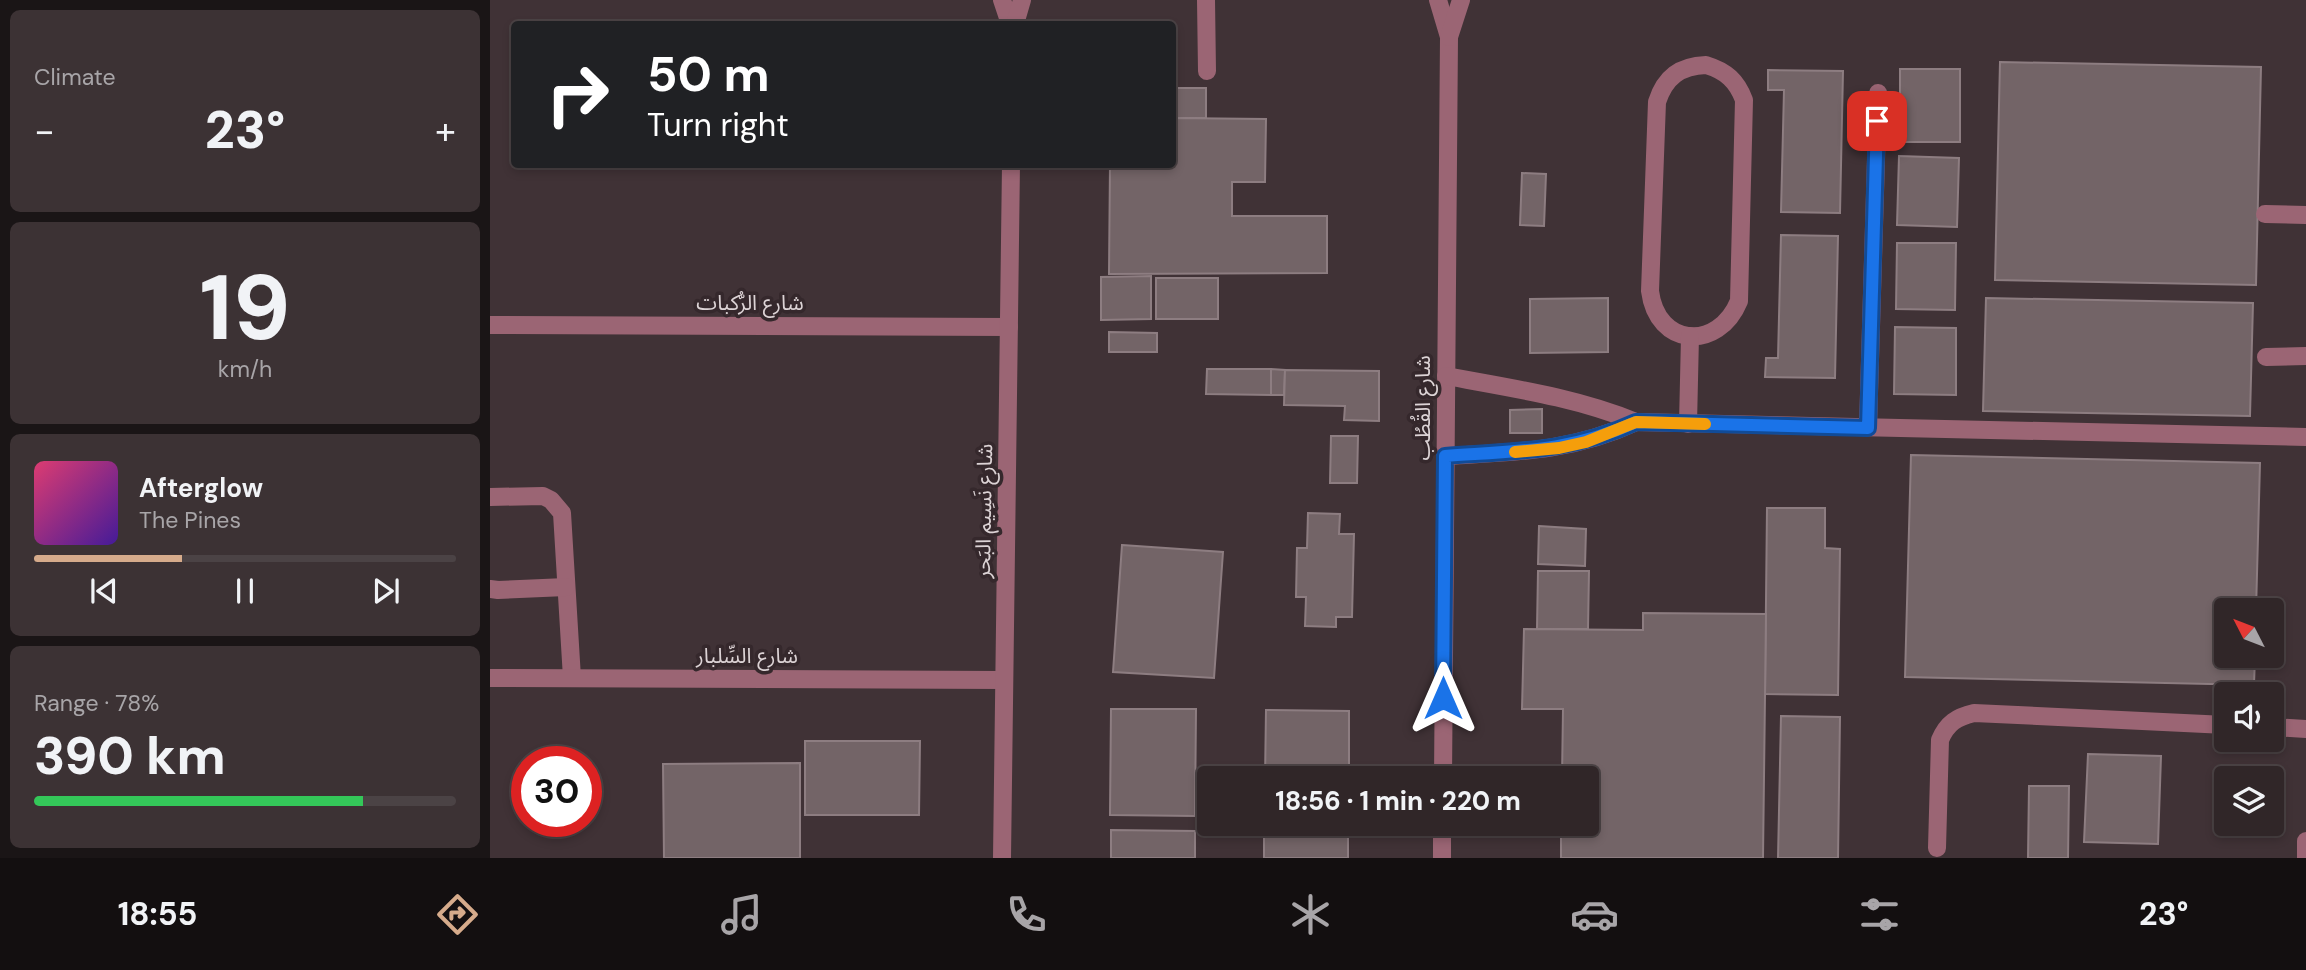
<!DOCTYPE html>
<meta charset="utf-8">
<style>
body{margin:0;font-family:"DM Sans","Noto Sans Arabic",sans-serif;background:#3c3234;color:#f1f3f6;height:100vh;display:flex;flex-direction:column;font-size:26px;white-space:nowrap}
*{box-sizing:border-box;margin:0}
p{font-size:23px;color:#a8a5a8}
.icon{flex:none;width:38px;height:38px;fill:none;stroke:currentColor;stroke-width:2;stroke-linecap:round;stroke-linejoin:round}
.map{position:relative;flex:1;overflow:hidden}
.details{display:flex;flex-direction:column;gap:10px;padding:10px;background:#1a1516;width:490px}
.details>*{flex:none}
.top-card{position:absolute;left:21px;top:21px;width:665px;height:147px;border-radius:7px;box-shadow:0 4px 10px #0003,0 0 0 2px #4b4345;background:#202124;color:#fff;overflow:hidden}
.needle{width:46px;rotate:312deg}
.buttons{position:absolute;left:1724px;top:598px;display:grid;gap:14px}
.buttons a{display:grid;place-items:center;width:70px;height:70px;border-radius:7px;background:#302628;box-shadow:0 4px 10px #0003,0 0 0 2px #4b4345;font-size:35px}
.speed{position:absolute;left:21px;top:746px;display:flex;gap:14px;font-size:35px;font-weight:700;text-align:center}
.speed>*{display:grid;place-content:center;width:91px;height:91px;border-radius:50%;background:#302628;box-shadow:0 4px 10px #0003,0 0 0 2px #4b4345;line-height:1}
.speed .limit{border:10px solid #d22;background:#fff;color:#111}
.pin{position:absolute;display:grid;place-items:center;width:60px;height:60px;color:#fff;margin:-30px;border-radius:14px;box-shadow:0 4px 10px #0006}
.me{position:absolute;width:77px;margin:-38px;rotate:0deg;stroke-linejoin:round;filter:drop-shadow(0 0 5px #0008)}
.turn{display:flex;align-items:center;gap:24px;height:147px;padding:0 21px;font-size:32px}
.turn .icon{width:91px;height:91px;stroke-width:2.5}
.turn b{display:block;font-size:49px;line-height:60px}
.big{font-size:52px;font-weight:800;line-height:1.1}
.details .card{flex:1;display:flex;flex-direction:column;justify-content:center;gap:10px;min-width:0;padding:0 24px;border-radius:10px;background:#3c3234}
.details .dial{align-items:center;gap:0}
.dial b{font-size:91px;line-height:1}
.song{display:flex;align-items:center;gap:21px}
.cover{width:84px;height:84px;border-radius:10px;background:linear-gradient(135deg,hsl(340 70% 55%),hsl(260 70% 35%))}
.played{height:7px;border-radius:4px;background:linear-gradient(90deg,#d6ab8b 35%,#4b4345 35%)}
.keys{display:flex;justify-content:space-around;direction:ltr}
.heat{display:flex;justify-content:space-between;align-items:center;font-size:38px;direction:ltr}
.charge{height:10px;border-radius:5px;background:linear-gradient(90deg,#34c759 78%,#4b4345 0)}
.trip{position:absolute;left:707px;top:766px;width:402px;height:70px;border-radius:7px;background:#302628;box-shadow:0 4px 10px #0003,0 0 0 2px #4b4345;font-weight:800;line-height:70px;text-align:center}
.tabs{display:flex;height:112px;justify-content:space-around;align-items:center;background:#130f10;color:#a8a5a8}
.tabs .icon{width:49px;height:49px}
.tabs .current{color:#d6ab8b}
.tabs b{font-size:32px;color:#f1f3f6}
main{display:flex;flex:1;min-height:0}
.map>svg:first-child{display:block}
.building{fill:#736467;stroke:#8d7d81;stroke-width:2}
.lines{fill:none;stroke-linecap:round;stroke-linejoin:round}
.minor{stroke:#9b6574;stroke-width:18}
.route-casing{stroke:#114b97;stroke-width:18}
.route{stroke:#1a73e8;stroke-width:12}
.slow{stroke:#f59e0b;stroke-width:12}
.labels{text-anchor:middle;dominant-baseline:central;stroke-width:7;stroke-linejoin:round;paint-order:stroke}
.street-label{font-size:21px;fill:#dcd3d5;stroke:#35282c}
</style>
<main>
<section class="details">
<div class="card"><p>Climate</p>
<div class="heat"><a>−</a><b class="big">23°</b><a>+</a></div>
</div>
<div class="card dial"><b>19</b><p>km/h</p></div>
<div class="card">
<div class="song"><i class="cover"></i><div><b>Afterglow</b><p>The Pines</p></div></div>
<div class="played"></div>
<div class="keys"><svg class="icon" aria-label="previous" viewBox="0 0 24 24"><path d="M18 5L8 12l10 7zM5 5v14"/></svg><svg class="icon" aria-label="pause" viewBox="0 0 24 24"><path d="M8 5v14M16 5v14"/></svg><svg class="icon" aria-label="next" viewBox="0 0 24 24"><path d="M6 5l10 7-10 7zM19 5v14"/></svg></div>
</div>
<div class="card"><p>Range · 78%</p><b class="big">390 km</b><div class="charge"></div></div>
</section>
<div class="map">
<svg width="1816" height="858" viewBox="0 0 1816 858">
<rect width="100%" height="100%" fill="#403236"/>
<g class="building">
<path d="M1510,62L1771,67L1766,285L1505,280Z"/>
<rect x="1410" y="69" width="60" height="73"/>
<path d="M1278,70L1353,71L1350,213L1291,212L1294,90H1278Z"/>
<path d="M684,88H716V118H683Z"/>
<path d="M682,118L776,119L775,182H742V216H837V273L619,274L620,164H682Z"/>
<path d="M1409,156L1469,158L1467,227L1407,225Z"/>
<path d="M1032,173L1056,174L1054,226L1030,225Z"/>
<path d="M1291,235L1348,236L1345,378L1275,377L1276,358H1288Z"/>
<path d="M1407,243H1466L1465,310L1406,309Z"/>
<path d="M661,276V319L611,320V277Z"/>
<rect x="666" y="278" width="62" height="41"/>
<path d="M1118,298V352L1040,353V299Z"/>
<path d="M1496,298L1763,303L1760,416L1493,411Z"/>
<path d="M1405,327L1466,328V395L1404,394Z"/>
<path d="M619,332L667,333V352H619Z"/>
<path d="M717,369H781V395L716,394Z"/>
<path d="M781,369L795,370L794,395H781Z"/>
<path d="M795,370L889,371V421L854,420L855,406L794,405Z"/>
<path d="M1052,409V433H1020V410Z"/>
<path d="M841,436H868L867,483H840Z"/>
<path d="M1421,455L1770,463L1766,611H1736V656H1765L1764,685L1415,677Z"/>
<path d="M1277,508H1335V548L1350,549L1348,695L1275,694Z"/>
<path d="M818,513L850,514L849,534H864L862,617H846V627L815,626L816,597H806L807,548H817Z"/>
<path d="M1049,526L1096,529L1095,566L1048,564Z"/>
<path d="M632,545L733,552L724,678L623,672Z"/>
<path d="M1048,571H1099L1098,629H1047Z"/>
<path d="M1153,613L1276,614L1273,858H1071V824H1097V779H1072L1073,709H1032L1034,629L1153,630Z"/>
<path d="M621,709H706L705,816L620,815Z"/>
<path d="M776,710L859,711V779H775Z"/>
<path d="M1291,716L1350,717L1348,858H1288Z"/>
<path d="M315,741H430L429,815H315Z"/>
<path d="M1598,754L1671,756L1668,844L1594,842Z"/>
<path d="M310,763V858H174L173,764Z"/>
<path d="M1539,786H1579L1578,858H1538Z"/>
<rect x="774" y="824" width="84" height="34"/>
<path d="M621,830L705,831V858H621Z"/>
</g>
<g class="lines">
<g class="minor">
<path d="M512,0L520,24"/>
<path d="M716,0L717,71"/>
<path d="M948,0L959,37L953,779"/>
<path d="M525,24L532,0"/>
<path d="M959,37L971,0"/>
<path d="M1216,65C1236,71 1247,81 1254,100L1249,301C1228,352 1167,347 1160,291L1167,102C1175,77 1190,66 1216,65Z"/>
<path d="M1775,214L1816,215"/>
<path d="M0,325L519,327"/>
<path d="M1776,357L1816,356"/>
<path d="M956,376C1020,388 1085,397 1146,422L1816,437"/>
<path d="M1198,424L1200,336"/>
<path d="M1378,427L1388,93"/>
<path d="M955,456C1025,452 1081,452 1146,422"/>
<path d="M0,497L53,496L61,500L72,513L82,678"/>
<path d="M0,589L8,590L76,587"/>
<path d="M0,678L514,680"/>
<path d="M1782,727L1816,729"/>
<path d="M1447,848L1450,740C1457,723 1467,717 1484,713L1736,725"/>
<path d="M512,858L521,164"/>
<path d="M952,858V824"/>
<path d="M1816,858V841"/>
</g>
</g>
<g class="lines">
<g class="route-casing">
<path id="route" d="M953,698L955,456C1025,451 1081,452 1146,422L1378,428L1387,121"/>
</g>
<use href="#route" class="route"/>
<path class="slow" d="M1025,452L1069,448L1096,442L1146,422L1215,424"/>
</g>
<g class="labels">
<g class="street-label">
<text x="260" y="303">شارع الرُّكبات</text>
<text transform="translate(933 408) rotate(-90)">شارع القُطُب</text>
<text transform="translate(494 511) rotate(-89)">شارع نَسِيم البَحر</text>
<text x="257" y="656">شارع السِّلبار</text>
</g>
</g>
</svg>
<div class="buttons">
<a><svg class="needle" viewBox="-14 -14 28 28"><path d="M0-13l5 13h-10z" fill="#e53935"/><path d="M0 13l5-13h-10z" fill="#a8a5a8"/></svg></a>
<a><svg class="icon" aria-label="sound" viewBox="0 0 24 24"><path d="M4 9h4l5-4v14l-5-4H4zM17 9q2 3 0 6"/></svg></a>
<a><svg class="icon" aria-label="layers" viewBox="0 0 24 24"><path d="M12 4l9 5-9 5-9-5zM3 14l9 5 9-5"/></svg></a>
</div>
<div class="speed"><div class="limit">30</div></div>
<div class="pin" style="left:1387px;top:121px;background:#d93025"><svg class="icon" aria-label="arrive" viewBox="0 0 24 24"><path d="M6 21V4h12l-3 4 3 4H6"/></svg></div>
<svg class="me" style="left:953px;top:698px" viewBox="-20 -20 40 40"><path d="M0-17L14 15 0 8-14 15z" fill="#1a73e8" stroke="#fff" stroke-width="4"/></svg>
<div class="trip">18:56 · 1 min · 220 m</div>
<div class="top-card">
<div class="turn"><svg class="icon" aria-label="right" viewBox="0 0 24 24"><path d="M7 20v-9h11M14 6l5 5-5 5"/></svg><div><b>50 m</b>Turn right</div></div>
</div>
</div>
</main>
<nav class="tabs">
<b>18:55</b>
<svg class="icon current" aria-label="directions" viewBox="0 0 24 24"><path d="M12 3l9 9-9 9-9-9zM9 14v-3h6M13 9l2 2-2 2"/></svg>
<svg class="icon" aria-label="music" viewBox="0 0 24 24"><path d="M9 18V5l10-2v13"/><circle cx="6" cy="18" r="3"/><circle cx="16" cy="16" r="3"/></svg>
<svg class="icon" aria-label="phone" viewBox="0 0 24 24"><path d="M5 4h4l2 5-3 2q2 4 5 5l2-3 5 2v4C11 20 4 13 5 4z"/></svg>
<svg class="icon" aria-label="climate" viewBox="0 0 24 24"><path d="M12 3v18M4 7l16 10M4 17L20 7"/></svg>
<svg class="icon" aria-label="car" viewBox="0 0 24 24"><path d="M5 17H2v-5l4-1 3-4h7l3 4 3 1v5h-3M9 17h6M6 11h13"/><circle cx="7" cy="17" r="2"/><circle cx="17" cy="17" r="2"/></svg>
<svg class="icon" aria-label="filters" viewBox="0 0 24 24"><path d="M4 7h16M4 17h16"/><circle cx="9" cy="7" r="2"/><circle cx="15" cy="17" r="2"/></svg>
<b>23°</b>
</nav>
